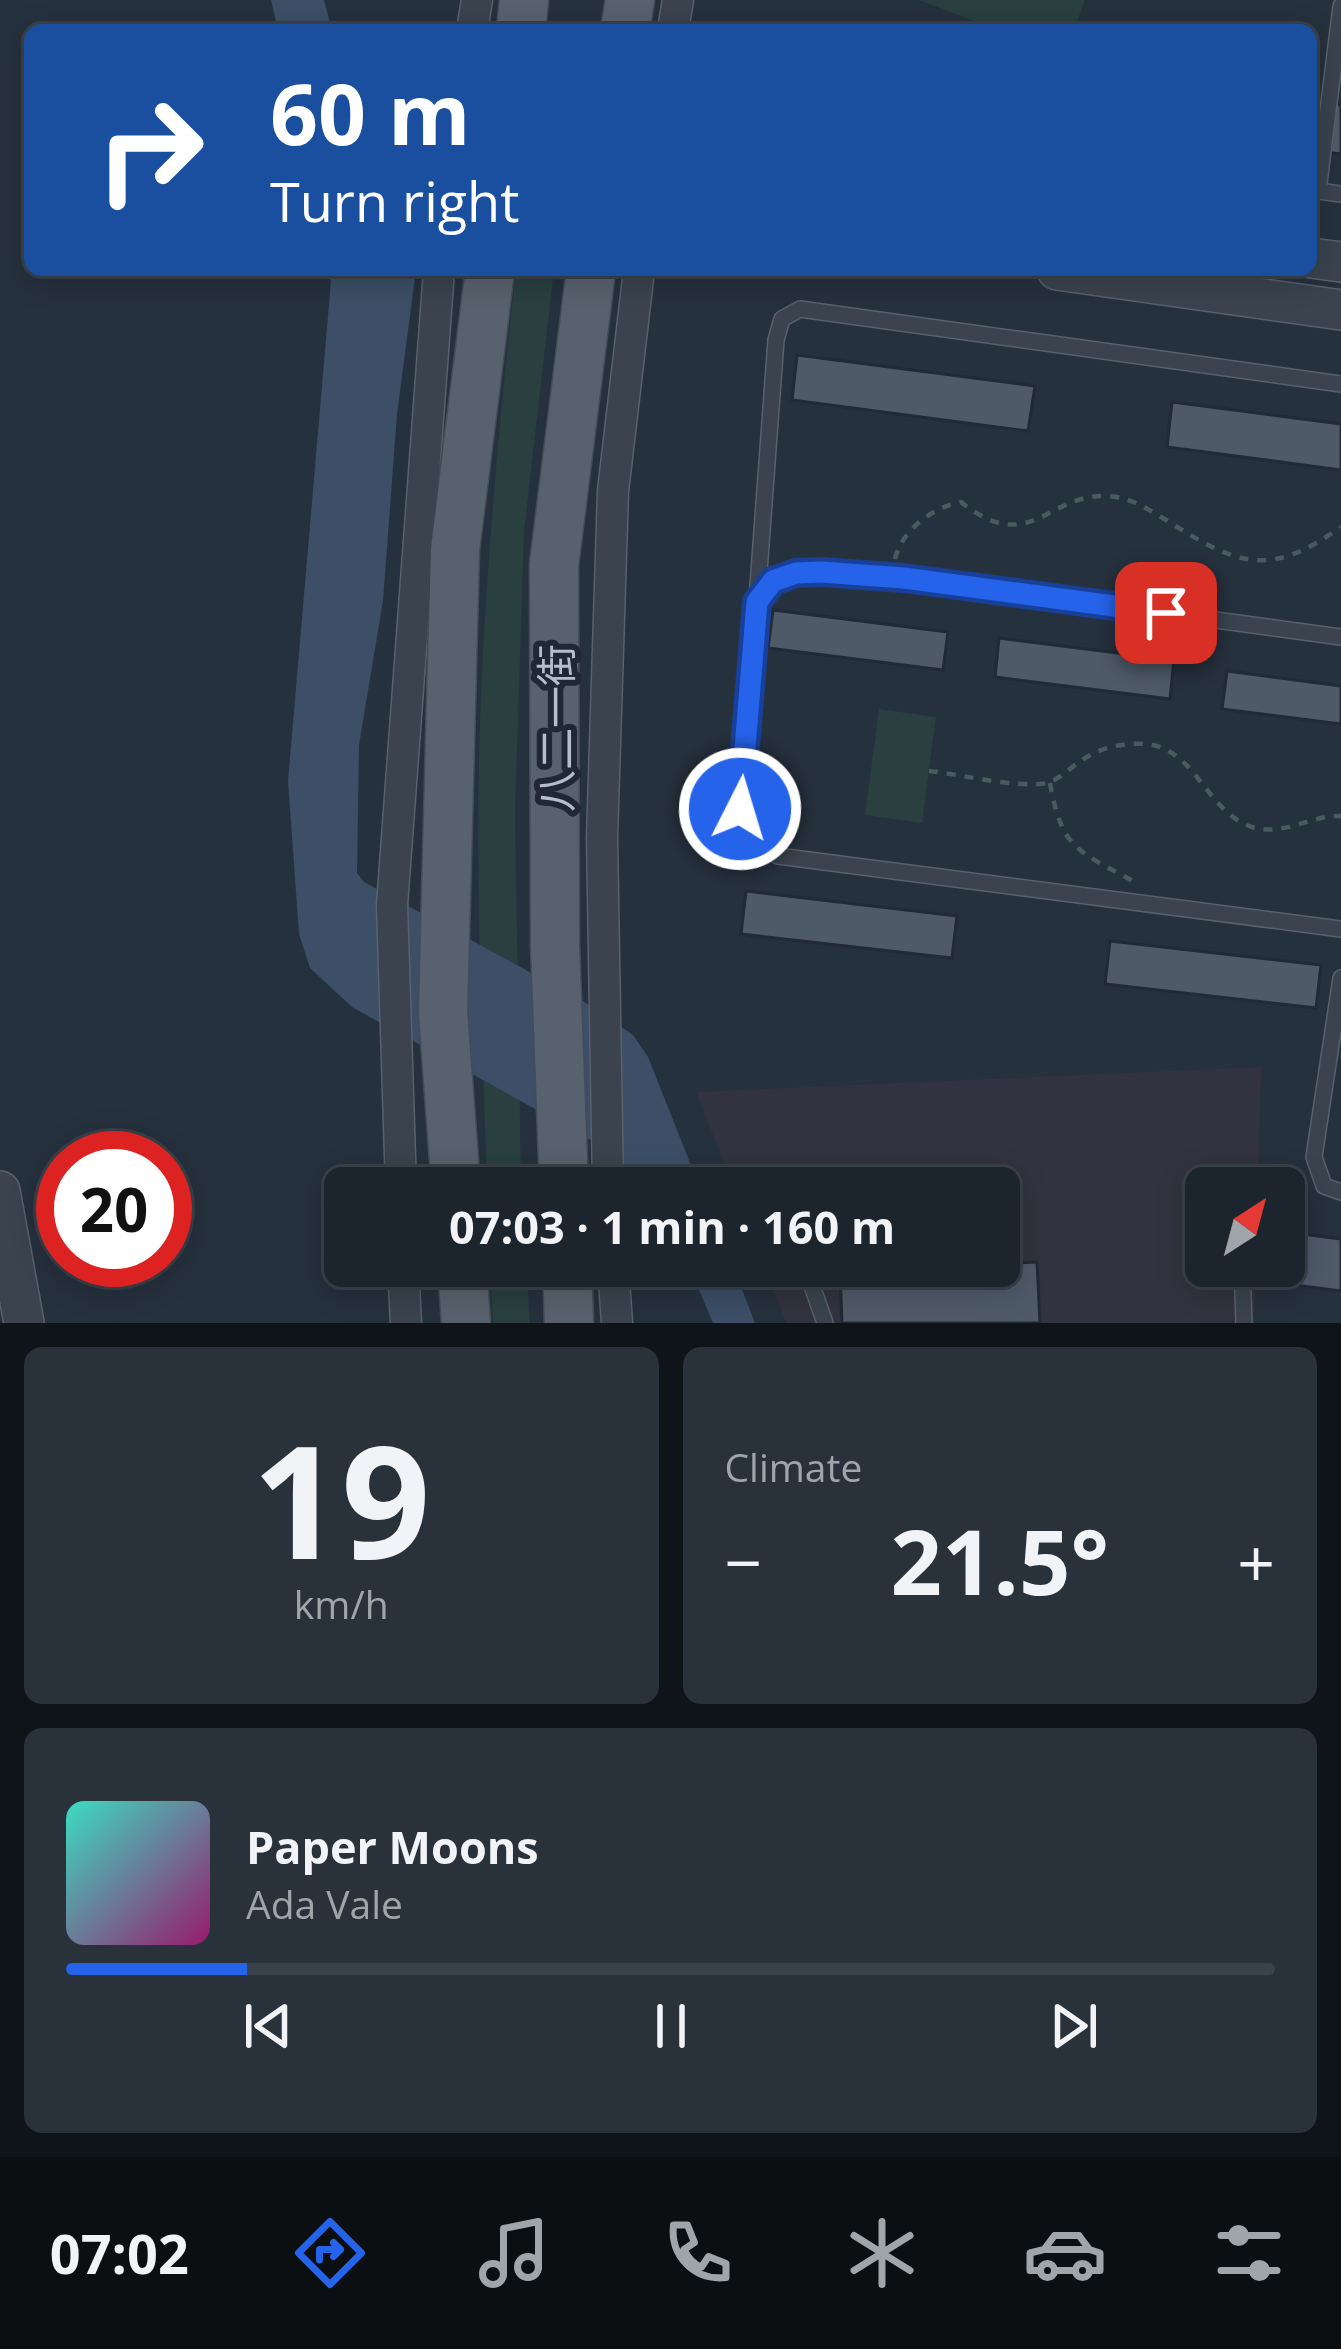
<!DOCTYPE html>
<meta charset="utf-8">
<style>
body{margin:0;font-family:"Open Sans","Noto Sans SC",sans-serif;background:#29313a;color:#f1f3f6;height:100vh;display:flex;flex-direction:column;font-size:45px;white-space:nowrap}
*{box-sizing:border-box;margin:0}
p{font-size:39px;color:#a0a5aa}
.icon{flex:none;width:66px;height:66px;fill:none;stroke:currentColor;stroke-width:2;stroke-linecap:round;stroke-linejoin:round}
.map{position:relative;height:1323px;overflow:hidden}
.drawer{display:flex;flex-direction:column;gap:24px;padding:24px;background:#0f1419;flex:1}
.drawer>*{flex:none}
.guide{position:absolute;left:24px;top:24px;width:1293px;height:252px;border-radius:18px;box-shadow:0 6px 30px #0003,0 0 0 3px #3a424a;background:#1a4fa0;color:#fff;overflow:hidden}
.needle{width:78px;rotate:36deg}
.fabs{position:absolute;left:1185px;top:1167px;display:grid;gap:24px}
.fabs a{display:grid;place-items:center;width:120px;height:120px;border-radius:18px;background:#1c252e;box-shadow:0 6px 30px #0003,0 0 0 3px #3a424a;font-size:60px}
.speed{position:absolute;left:36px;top:1131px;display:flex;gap:24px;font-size:60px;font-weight:700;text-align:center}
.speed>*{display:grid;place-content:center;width:156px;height:156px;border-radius:50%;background:#1c252e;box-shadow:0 6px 30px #0003,0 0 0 3px #3a424a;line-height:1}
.speed .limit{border:18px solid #d22;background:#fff;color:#111}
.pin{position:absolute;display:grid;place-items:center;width:102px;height:102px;color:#fff;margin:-51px;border-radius:24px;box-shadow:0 6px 18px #0006}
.me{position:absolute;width:132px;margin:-66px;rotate:5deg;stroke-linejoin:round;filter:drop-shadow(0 0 9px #0008)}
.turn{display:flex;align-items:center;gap:42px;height:252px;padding:0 48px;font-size:54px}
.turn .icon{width:156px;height:156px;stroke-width:2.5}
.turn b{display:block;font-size:84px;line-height:102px}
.big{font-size:90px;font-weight:700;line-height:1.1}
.drawer .widget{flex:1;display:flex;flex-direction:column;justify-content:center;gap:18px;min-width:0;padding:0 42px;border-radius:18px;background:#29313a}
.drawer .dial{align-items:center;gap:0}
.dial b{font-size:156px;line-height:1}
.song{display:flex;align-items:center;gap:36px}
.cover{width:144px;height:144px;border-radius:18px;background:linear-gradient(135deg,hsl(170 70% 55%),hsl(320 70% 35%))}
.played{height:12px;border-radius:6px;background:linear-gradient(90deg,#2563eb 15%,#3a424a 15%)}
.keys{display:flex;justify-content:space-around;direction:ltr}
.heat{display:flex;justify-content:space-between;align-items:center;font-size:66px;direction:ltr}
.drawer .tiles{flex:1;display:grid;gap:24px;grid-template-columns:1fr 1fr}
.widget:last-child{grid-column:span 2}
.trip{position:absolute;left:324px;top:1167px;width:696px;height:120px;border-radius:18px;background:#1c252e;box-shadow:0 6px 30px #0003,0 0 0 3px #3a424a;font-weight:700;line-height:120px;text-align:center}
.menu{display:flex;height:192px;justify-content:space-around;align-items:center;background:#0b0f12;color:#a0a5aa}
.menu .icon{width:84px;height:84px}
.menu .active{color:#2563eb}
.menu b{font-size:54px;color:#f1f3f6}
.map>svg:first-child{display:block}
.medical{fill:#333240}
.green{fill:#293f40}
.water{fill:#3c4f66}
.building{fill:#4f5a69;stroke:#212a36;stroke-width:3}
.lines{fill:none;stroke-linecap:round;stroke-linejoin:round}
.service-casing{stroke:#58616c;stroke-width:18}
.minor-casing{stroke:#58616c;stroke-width:33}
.tertiary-casing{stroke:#58616c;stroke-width:42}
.primary-casing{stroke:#434c57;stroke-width:51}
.path{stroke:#485c5e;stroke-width:4.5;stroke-dasharray:9 9;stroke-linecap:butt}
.service{stroke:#3a434e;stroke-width:15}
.minor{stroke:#3a434e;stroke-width:30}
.tertiary{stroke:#3a434e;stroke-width:39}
.primary{stroke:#58626e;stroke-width:48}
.route-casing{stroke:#184099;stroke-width:30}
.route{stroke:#2563eb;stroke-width:21}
.labels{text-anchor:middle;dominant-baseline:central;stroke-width:12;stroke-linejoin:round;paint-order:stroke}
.street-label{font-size:42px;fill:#b6bec9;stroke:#1f2834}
</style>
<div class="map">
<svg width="1341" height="1323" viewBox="0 0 1341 1323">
<rect width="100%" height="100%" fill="#26313e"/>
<path class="medical" d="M1261,1067L1258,1188H1206V1266H1256L1254,1323H786L764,1266H999V1188H734L696,1092Z"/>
<g class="green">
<path d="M919,0H1085L1074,30H998Z"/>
<path d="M516,270H554L524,531L515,812L521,1188H487C482,1024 474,860 481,696C487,554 500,412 516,270Z"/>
<path d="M879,709L936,717L922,823L865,815Z"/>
<path d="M490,1266H526L530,1323H493Z"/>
</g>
<g class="water">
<path d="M271,0H324L332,30H278Z"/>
<path d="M328,270H416L397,414L383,601L359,745L357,873L364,882L583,1001L633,1035L648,1057L700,1188H650L596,1143L352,1007L310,968L299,934L288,781L331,281Z"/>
<path d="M689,1266H733L755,1323H713Z"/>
</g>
<g class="building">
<path d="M1311,101L1341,105V154L1311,150Z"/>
<path d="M797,355L1035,386L1028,431L792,400Z"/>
<path d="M1172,402L1341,424V470L1167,447Z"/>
<path d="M773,610L948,632L943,670L768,648Z"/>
<path d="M999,638L1174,660L1170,699L995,677Z"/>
<path d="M1227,671L1341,686V724L1222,709Z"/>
<path d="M746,891L957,916L952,958L741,934Z"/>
<path d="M1110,941L1321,965L1316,1008L1105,984Z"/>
<path d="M1294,1233L1341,1239V1291L1287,1284Z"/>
<path d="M1037,1262L1040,1323H842L840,1271Z"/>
</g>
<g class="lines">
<g class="service-casing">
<g id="service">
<path d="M1311,190L1341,194"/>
<path d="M1318,191L1341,6"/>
<path d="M757,599L776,340L782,319L800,309L1341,384"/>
<path d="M1341,637L905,578L821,571L796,573L773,581L757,602L740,809L754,844L778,856L1341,929"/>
<path d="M1341,978L1314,1157L1324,1186L1341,1192"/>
<path d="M805,1266L825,1323"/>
<path d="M1242,1266L1244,1323"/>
</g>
</g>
<g class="minor-casing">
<g id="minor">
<path d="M472,30L477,0"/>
<path d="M673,30L678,0"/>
<path d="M401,1188L392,905L439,270"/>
<path d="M608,1188L602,838L613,491L639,270"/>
<path d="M403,1266L406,1323"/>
<path d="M613,1266L617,1323"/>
</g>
</g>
<g class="tertiary-casing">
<g id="tertiary">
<path d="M1311,258L1341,262"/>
<path d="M1057,270L1341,310"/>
<path d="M0,1191L24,1323"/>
</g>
</g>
<g class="primary-casing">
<g id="primary">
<path d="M521,30L524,0"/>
<path d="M625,30L630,0"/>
<path d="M456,1188L443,1012L455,549L490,270"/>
<path d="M564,1188L555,945L554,565L591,270"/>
<path d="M462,1266L466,1323"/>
<path d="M567,1266L569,1323"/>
</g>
</g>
<g class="path">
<path d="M895,559C902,530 933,507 961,502C1030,557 1047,494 1106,496C1128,496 1148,509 1166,520C1237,565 1268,579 1341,527"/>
<path d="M929,771C959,774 1020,789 1047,783C1058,780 1069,769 1078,763C1097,748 1123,742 1147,744C1197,750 1206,812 1252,827C1283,837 1310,815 1341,816"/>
<path d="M1050,783C1062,850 1077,850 1133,881"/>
</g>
<use href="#service" class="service"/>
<use href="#minor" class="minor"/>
<use href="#tertiary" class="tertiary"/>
<use href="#primary" class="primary"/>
</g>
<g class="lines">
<g class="route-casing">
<path id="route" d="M740,809L757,602L773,581L796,573L821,572L904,578L1166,613"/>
</g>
<use href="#route" class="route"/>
</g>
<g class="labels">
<g class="street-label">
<text transform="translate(555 728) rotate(-90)">八二一街</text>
</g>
</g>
</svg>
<div class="fabs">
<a><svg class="needle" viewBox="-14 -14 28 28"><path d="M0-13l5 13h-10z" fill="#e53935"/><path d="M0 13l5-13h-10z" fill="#a0a5aa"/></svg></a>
</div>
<div class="speed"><div class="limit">20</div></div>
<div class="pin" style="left:1166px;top:613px;background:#d93025"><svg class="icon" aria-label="arrive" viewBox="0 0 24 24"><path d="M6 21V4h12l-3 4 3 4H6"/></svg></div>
<svg class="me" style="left:740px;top:809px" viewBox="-20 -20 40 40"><circle r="17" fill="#2563eb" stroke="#fff" stroke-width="3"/><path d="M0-11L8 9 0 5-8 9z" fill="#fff"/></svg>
<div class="trip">07:03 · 1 min · 160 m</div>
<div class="guide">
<div class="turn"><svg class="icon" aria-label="right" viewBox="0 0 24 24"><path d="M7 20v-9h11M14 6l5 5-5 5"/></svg><div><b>60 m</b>Turn right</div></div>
</div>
</div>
<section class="drawer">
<div class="tiles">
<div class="widget dial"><b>19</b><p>km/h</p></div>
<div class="widget"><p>Climate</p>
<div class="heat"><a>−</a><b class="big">21.5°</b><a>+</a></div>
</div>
<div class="widget">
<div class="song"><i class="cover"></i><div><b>Paper Moons</b><p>Ada Vale</p></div></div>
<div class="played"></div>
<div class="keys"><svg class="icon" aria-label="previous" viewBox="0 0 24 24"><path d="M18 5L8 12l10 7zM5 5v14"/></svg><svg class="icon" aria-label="pause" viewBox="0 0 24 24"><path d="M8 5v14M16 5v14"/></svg><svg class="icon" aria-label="next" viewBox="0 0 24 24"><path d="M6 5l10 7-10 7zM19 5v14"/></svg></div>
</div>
</div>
</section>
<nav class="menu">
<b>07:02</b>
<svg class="icon active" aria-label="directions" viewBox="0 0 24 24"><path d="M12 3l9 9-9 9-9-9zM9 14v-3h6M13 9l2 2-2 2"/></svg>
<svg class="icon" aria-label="music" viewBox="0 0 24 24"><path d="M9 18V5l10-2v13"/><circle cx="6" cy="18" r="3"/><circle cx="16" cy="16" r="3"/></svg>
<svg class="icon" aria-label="phone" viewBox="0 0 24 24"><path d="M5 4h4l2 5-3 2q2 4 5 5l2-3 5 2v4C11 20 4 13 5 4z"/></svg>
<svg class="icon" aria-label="climate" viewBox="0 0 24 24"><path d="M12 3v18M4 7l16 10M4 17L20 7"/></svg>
<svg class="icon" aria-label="car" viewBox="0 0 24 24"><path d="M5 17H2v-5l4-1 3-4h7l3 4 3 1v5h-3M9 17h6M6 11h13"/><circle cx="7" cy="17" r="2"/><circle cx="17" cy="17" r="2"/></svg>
<svg class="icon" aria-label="filters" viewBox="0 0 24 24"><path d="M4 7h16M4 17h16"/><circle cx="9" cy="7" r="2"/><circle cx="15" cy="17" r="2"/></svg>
</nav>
